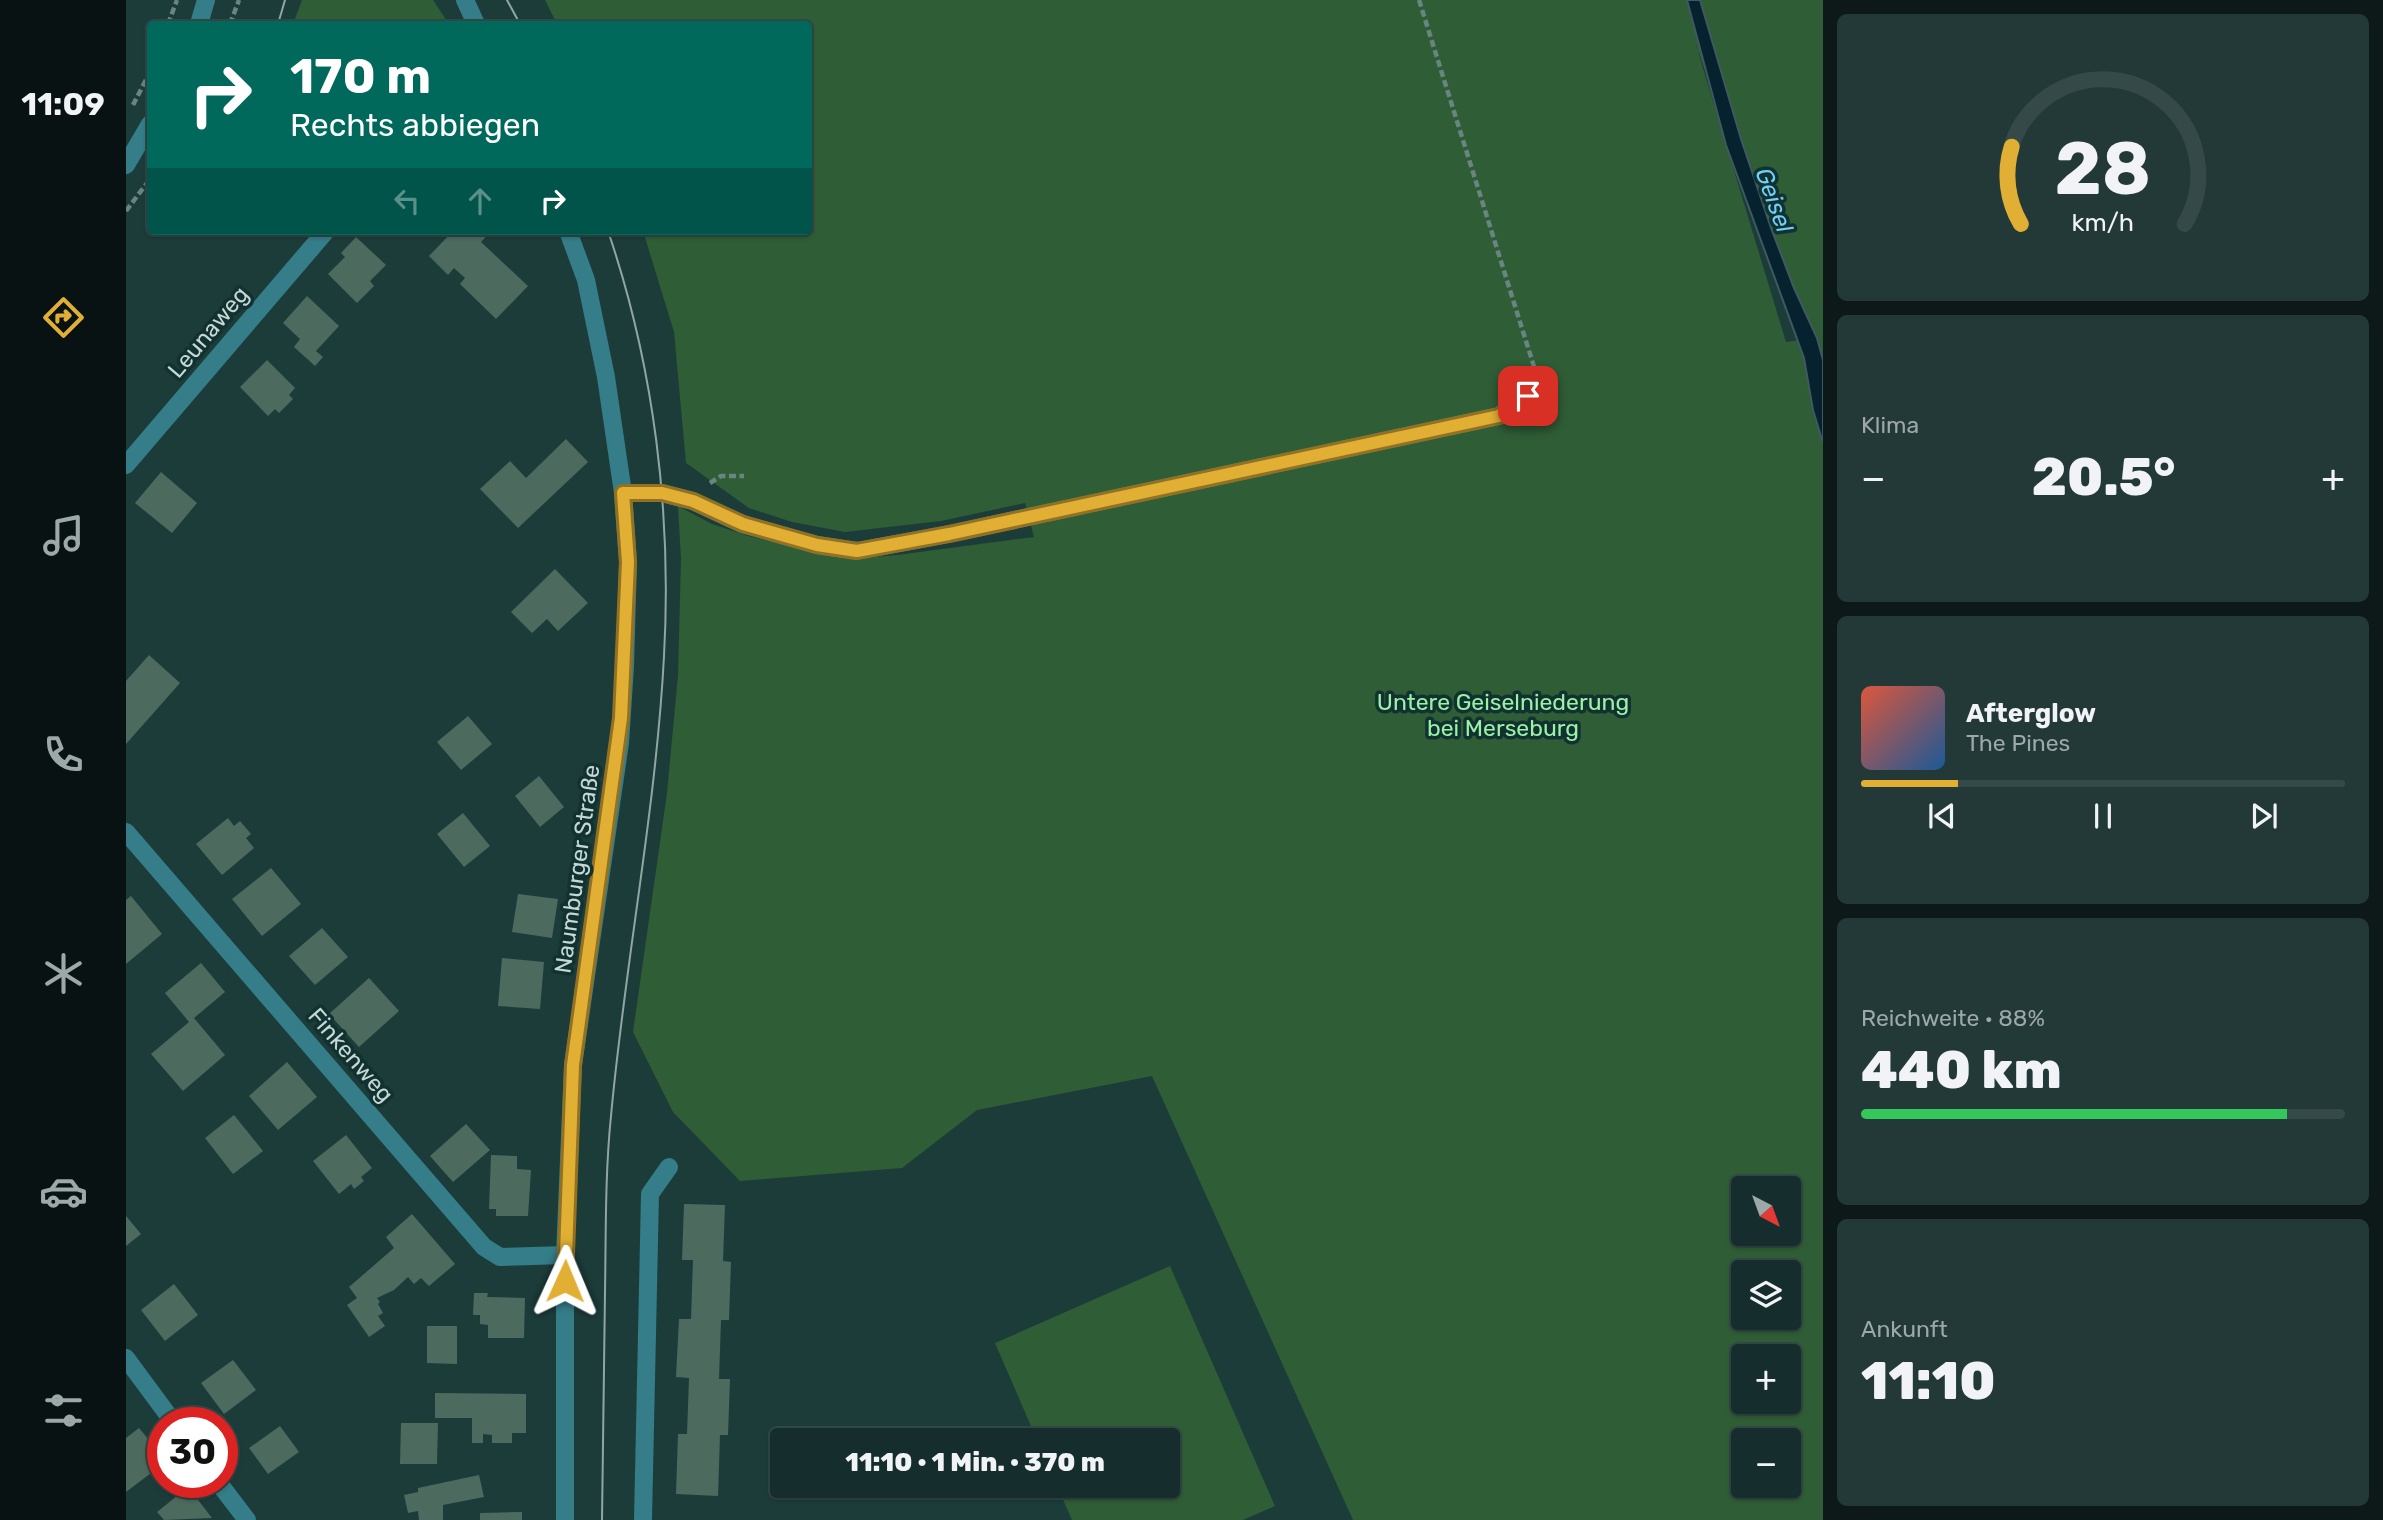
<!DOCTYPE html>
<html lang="de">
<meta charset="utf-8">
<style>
body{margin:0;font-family:Rubik,sans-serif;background:#223938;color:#f1f3f6;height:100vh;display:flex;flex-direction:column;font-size:26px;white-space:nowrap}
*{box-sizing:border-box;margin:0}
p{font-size:23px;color:#9da8a9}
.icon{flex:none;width:38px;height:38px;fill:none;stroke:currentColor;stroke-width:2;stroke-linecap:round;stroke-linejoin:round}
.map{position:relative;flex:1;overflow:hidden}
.details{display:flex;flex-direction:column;gap:14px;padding:14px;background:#0c1918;width:560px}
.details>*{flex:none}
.hud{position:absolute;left:21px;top:21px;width:665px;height:214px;border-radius:7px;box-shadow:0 2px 5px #0004,0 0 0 2px #344948;background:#00695c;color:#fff;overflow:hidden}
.needle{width:46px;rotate:139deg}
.fabs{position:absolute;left:1605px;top:1176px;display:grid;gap:14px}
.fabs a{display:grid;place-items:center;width:70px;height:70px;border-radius:7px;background:#152d2c;box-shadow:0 2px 5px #0004,0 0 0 2px #344948;font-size:35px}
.speed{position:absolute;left:21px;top:1407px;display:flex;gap:14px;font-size:35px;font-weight:700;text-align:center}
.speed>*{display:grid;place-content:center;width:91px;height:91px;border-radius:50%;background:#152d2c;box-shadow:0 2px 5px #0004,0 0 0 2px #344948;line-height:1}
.speed .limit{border:10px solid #d22;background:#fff;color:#111}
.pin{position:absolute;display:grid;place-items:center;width:60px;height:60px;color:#fff;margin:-30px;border-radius:14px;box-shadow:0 4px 10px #0006}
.me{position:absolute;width:77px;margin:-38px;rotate:1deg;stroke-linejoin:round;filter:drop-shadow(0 0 5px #0008)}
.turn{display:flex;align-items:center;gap:24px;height:147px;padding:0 28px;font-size:32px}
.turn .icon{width:91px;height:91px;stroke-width:2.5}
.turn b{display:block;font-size:49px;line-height:60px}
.lanes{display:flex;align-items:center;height:66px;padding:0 28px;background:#0003;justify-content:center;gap:35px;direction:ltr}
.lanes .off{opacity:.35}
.big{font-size:52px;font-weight:800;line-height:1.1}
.details .card{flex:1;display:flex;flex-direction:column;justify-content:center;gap:10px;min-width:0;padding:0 24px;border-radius:10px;background:#223938}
.details .dial{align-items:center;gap:0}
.dial svg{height:182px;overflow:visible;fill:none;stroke:#344948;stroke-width:7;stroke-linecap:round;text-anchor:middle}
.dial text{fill:#f1f3f6;stroke:none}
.song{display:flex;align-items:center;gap:21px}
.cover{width:84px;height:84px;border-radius:10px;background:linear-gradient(135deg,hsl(10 70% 55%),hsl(210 70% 35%))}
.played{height:7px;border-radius:4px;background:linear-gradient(90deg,#e1af34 20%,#344948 20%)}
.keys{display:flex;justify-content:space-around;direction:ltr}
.heat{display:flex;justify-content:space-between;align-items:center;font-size:38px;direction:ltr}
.charge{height:10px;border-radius:5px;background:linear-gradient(90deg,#34c759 88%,#344948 0)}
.trip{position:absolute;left:644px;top:1428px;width:410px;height:70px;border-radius:7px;background:#152d2c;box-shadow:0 2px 5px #0004,0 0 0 2px #344948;font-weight:800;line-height:70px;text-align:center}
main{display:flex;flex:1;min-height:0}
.menu{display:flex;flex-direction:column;width:126px;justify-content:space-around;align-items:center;background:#081212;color:#9da8a9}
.menu .icon{width:49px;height:49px}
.menu .selected{color:#e1af34}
.menu b{font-size:32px;color:#f1f3f6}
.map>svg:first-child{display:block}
.green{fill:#2f5d36;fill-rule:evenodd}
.water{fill:#05222e;stroke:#3f5960;stroke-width:2}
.building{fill:#4d6a5e}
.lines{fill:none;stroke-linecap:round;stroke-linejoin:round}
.path{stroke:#6a8482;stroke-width:4.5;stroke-dasharray:7 3.5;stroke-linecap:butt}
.minor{stroke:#347d89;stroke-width:18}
.tram{stroke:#90a6a4;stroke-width:2}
.route-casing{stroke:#927222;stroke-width:18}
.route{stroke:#e1af34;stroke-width:12}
.labels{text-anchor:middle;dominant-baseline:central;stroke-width:7;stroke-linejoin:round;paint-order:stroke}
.street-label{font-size:23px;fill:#c6d8d6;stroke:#113230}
.park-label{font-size:23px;fill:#9bf2a5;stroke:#113230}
.water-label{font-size:24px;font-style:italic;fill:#72cff9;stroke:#113230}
</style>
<main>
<nav class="menu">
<b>11:09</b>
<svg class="icon selected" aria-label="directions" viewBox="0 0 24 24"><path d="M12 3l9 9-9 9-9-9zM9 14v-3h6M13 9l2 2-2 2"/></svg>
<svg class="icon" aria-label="music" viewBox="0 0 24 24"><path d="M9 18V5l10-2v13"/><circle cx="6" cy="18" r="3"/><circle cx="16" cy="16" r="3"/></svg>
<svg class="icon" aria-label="phone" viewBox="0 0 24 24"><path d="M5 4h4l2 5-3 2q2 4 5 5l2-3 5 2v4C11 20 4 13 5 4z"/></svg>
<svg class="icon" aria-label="climate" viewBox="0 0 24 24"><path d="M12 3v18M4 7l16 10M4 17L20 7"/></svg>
<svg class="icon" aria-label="car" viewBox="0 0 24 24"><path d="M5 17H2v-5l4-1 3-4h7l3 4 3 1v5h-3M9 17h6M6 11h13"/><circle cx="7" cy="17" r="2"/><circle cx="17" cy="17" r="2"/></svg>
<svg class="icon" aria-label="filters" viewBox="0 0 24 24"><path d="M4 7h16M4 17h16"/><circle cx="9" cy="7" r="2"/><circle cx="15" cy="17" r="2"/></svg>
</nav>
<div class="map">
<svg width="1697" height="1520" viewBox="0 0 1697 1520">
<rect width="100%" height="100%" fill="#1c3c3a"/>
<g class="green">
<path d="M176,0H307L323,24H167Z"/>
<path d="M419,0H1697V1520H1227L1026,1076L851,1110L776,1168L614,1181L547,1112L507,1032L541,793L552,675L555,559L552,506L586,524L622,536L723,559L771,555L908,537L899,503L815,521L719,532L666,522L623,508L560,463L548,332L517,231H682V24H431ZM1570,45V46L1681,339L1660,342ZM1617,1188H1662V1234H1617ZM1617,1272H1662V1318H1617ZM1617,1356H1662V1402H1617ZM1617,1440H1662V1486H1617Z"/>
<path d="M1044,1266L1149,1506L1117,1520H946L931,1486H1041V1440H911L869,1343Z"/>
</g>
<path class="water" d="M1561,0H1574L1615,139L1645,228L1668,288L1691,338L1697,360V443L1687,410L1678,358L1600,145Z"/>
<g class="building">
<path d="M327,231H365L355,242L402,286L370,319L334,284L339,278L328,268L322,275L303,256Z"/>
<path d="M230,237L260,265L244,281L248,286L231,303L202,274L219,257L215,253Z"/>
<path d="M181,296L213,326L190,351L197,357L189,366L168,347L174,339L157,323Z"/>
<path d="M141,360L169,388L163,395L167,399L153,413L149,409L142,416L114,387Z"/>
<path d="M440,439L462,462L392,528L354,489L384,461L400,478Z"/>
<path d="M35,472L71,503L46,533L9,503Z"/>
<path d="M429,569L462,603L432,631L421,619L406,633L385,612Z"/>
<path d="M23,655L54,683L0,744V681Z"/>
<path d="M342,716L366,744L335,770L311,742Z"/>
<path d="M413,776L438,807L414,827L389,796Z"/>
<path d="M337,813L364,846L338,867L311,834Z"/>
<path d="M102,818L108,826L114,821L125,834L120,838L128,848L96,875L70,844Z"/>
<path d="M145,868L175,904L136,936L106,899Z"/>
<path d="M392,894L432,899L426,938L386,932Z"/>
<path d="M5,896L36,934L0,964V900Z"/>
<path d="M196,928L222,957L189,985L163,956Z"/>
<path d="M376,958L418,962L414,1009L372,1006Z"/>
<path d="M75,963L99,992L68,1018L99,1055L57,1091L25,1054L63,1022L39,993Z"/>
<path d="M243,978L273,1011L233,1047L203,1014Z"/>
<path d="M161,1062L191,1097L152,1130L123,1096Z"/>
<path d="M108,1115L137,1151L107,1174L79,1138Z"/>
<path d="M340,1124L364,1150L327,1182L304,1156Z"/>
<path d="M220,1135L246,1168L235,1177L238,1181L228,1189L225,1184L213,1194L187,1161Z"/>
<path d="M365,1155L391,1156V1169L405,1170L402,1216H370V1209H363Z"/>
<path d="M558,1204L599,1205L597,1261L605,1262L603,1320H595L593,1379H604L602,1435H594L592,1496L550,1494L552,1434H561L563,1378L550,1377L553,1319H565L567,1260H556Z"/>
<path d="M286,1214L329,1264L303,1286L295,1278L288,1284L282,1277L268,1290L251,1298L254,1302L252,1304L257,1313L252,1316L259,1326L243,1337L221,1305L231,1298L223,1287L268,1248L260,1237Z"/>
<path d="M0,1216L15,1234L0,1246Z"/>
<path d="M48,1284L72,1315L39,1341L15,1310Z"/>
<path d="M348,1293H362L361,1297L399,1298L398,1338H362V1325L354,1324V1315H347Z"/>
<path d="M301,1326H331V1364L301,1363Z"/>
<path d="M107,1360L130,1390L98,1414L75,1383Z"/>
<path d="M309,1393L400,1394V1433H386V1443H366V1435L357,1434V1443H346V1418H309Z"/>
<path d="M275,1423H312L311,1464H274Z"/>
<path d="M154,1426L173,1452L142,1474L123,1448Z"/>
<path d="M13,1428L37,1457V1464L0,1492V1438Z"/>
<path d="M353,1475L358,1497L317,1505V1520H293L292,1511L282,1513L278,1495L292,1492V1488Z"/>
<path d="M62,1487L86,1518L38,1520L31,1512Z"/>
<path d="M396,1512V1520H354V1513Z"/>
</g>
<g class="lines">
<g class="path">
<path d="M1293,0L1410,373"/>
<path d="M42,24L51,0"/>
<path d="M104,24L113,0"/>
<path d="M7,105L24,72"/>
<path d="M0,211L24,179"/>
<path d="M584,483L595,476H618"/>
</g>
<g class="minor">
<path d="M339,0L350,24"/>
<path d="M73,24L80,0"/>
<path d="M0,165L24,124"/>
<path d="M0,465L200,231"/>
<path d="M497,493H536L567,501L616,524L691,545L731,551L823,534L1373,416L1402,396"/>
<path d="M0,832L358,1247L374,1257L439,1255"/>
<path d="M0,1358L48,1423"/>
<path d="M92,1482L121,1520"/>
<path d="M439,1520V1255L447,1065L494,743L499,667L502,562L497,493L480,377L460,280L442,231"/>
<path d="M517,1520L524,1194L543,1167"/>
</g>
<g class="tram">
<path d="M381,0L394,24"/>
<path d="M152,24L159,0"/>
<path d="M476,1520C477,1444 478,1368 479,1292C480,1233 479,1174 485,1116C499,962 530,810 538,656C546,513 528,366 482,231"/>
</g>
</g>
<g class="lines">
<g class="route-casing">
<path id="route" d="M439,1281L447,1065L495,718L502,562L497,493H536L567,501L617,524L691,545L731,551L823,534L1373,416L1402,396"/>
</g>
<use href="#route" class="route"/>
</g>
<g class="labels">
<g class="street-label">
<text transform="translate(82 332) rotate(-50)">Leunaweg</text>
<text transform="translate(451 869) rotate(-82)">Naumburger Straße</text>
<text transform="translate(225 1055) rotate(49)">Finkenweg</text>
</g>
<g class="park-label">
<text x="1377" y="702">Untere Geiselniederung<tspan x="1377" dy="26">bei Merseburg</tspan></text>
</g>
<g class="water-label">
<text transform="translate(1648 200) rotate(70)">Geisel</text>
</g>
</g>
</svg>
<div class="fabs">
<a><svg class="needle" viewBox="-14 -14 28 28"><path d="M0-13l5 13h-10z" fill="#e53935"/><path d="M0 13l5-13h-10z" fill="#9da8a9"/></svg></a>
<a><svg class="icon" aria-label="layers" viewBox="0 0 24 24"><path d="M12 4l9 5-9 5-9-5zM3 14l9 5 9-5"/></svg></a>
<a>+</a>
<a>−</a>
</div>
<div class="speed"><div class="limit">30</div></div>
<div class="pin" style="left:1402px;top:396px;background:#d93025"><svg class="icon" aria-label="arrive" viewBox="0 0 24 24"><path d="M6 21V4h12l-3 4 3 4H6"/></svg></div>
<svg class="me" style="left:439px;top:1281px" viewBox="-20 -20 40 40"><path d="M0-17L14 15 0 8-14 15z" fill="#e1af34" stroke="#fff" stroke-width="4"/></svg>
<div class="trip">11:10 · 1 Min. · 370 m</div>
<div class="hud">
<div class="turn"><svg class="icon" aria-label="right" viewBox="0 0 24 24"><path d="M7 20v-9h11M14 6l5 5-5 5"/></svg><div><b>170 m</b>Rechts abbiegen</div></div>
<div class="lanes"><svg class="icon off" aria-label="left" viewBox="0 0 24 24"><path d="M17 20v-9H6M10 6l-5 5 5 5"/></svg><svg class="icon off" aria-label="ahead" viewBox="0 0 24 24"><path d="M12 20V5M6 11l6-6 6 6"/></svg><svg class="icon" aria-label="right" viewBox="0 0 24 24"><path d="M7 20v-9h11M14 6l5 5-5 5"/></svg></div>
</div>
</div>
<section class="details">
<div class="card dial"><svg viewBox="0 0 100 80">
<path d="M14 69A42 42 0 1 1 86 69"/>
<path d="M14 69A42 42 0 0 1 10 35" stroke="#e1af34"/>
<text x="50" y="56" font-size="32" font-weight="700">28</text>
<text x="50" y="72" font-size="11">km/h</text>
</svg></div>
<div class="card"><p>Klima</p>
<div class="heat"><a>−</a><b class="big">20.5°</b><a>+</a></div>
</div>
<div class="card">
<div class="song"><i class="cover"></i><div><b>Afterglow</b><p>The Pines</p></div></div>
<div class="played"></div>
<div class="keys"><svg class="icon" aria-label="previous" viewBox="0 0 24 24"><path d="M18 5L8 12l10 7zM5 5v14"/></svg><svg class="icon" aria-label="pause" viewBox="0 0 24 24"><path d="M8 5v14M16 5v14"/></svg><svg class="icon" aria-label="next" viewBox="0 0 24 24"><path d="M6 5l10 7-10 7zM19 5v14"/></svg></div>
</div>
<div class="card"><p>Reichweite · 88%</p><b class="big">440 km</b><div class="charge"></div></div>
<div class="card"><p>Ankunft</p><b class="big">11:10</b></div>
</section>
</main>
